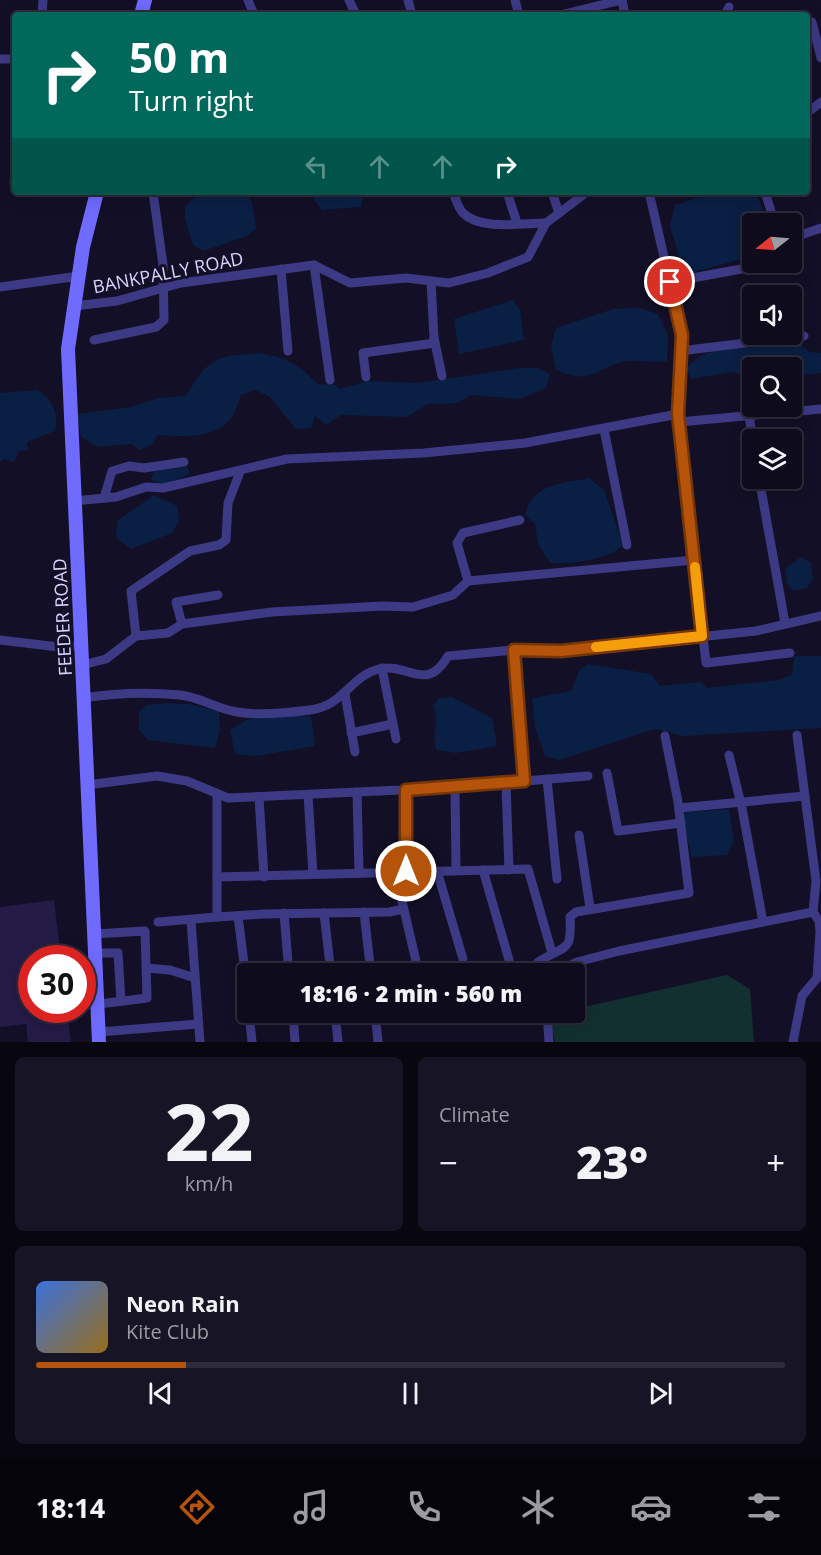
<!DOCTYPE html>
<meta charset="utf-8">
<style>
body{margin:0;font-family:"Open Sans",sans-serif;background:#171425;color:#f1f3f6;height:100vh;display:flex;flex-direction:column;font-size:22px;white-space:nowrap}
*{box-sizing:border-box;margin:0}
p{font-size:20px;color:#9b9ba3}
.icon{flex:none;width:33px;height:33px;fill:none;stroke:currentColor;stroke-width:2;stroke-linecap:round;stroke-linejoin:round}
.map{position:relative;height:1042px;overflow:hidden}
.details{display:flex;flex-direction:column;gap:15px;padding:15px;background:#08060f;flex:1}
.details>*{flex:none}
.banner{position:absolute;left:12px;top:12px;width:798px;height:183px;border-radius:6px;box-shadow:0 3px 15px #0003,0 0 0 2px #2e2b3b;background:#00695c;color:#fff;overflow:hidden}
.needle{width:39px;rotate:253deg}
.buttons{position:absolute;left:742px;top:213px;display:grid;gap:12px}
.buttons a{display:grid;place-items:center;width:60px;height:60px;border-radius:6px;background:#0e0b1c;box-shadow:0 3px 15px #0003,0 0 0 2px #2e2b3b;font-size:30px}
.speed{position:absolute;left:18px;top:945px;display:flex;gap:12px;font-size:30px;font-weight:700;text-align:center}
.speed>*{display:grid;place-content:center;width:78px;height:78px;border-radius:50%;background:#0e0b1c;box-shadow:0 3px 15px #0003,0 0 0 2px #2e2b3b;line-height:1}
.speed .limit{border:9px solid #d22;background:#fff;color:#111}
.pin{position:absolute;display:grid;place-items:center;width:51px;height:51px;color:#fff;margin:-26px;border:3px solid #fff;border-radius:50%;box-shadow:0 2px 6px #0007}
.me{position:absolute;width:66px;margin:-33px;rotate:0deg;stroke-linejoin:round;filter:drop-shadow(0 0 4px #0008)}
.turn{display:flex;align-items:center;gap:21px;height:126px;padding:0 18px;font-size:27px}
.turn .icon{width:78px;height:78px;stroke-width:2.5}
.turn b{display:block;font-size:42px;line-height:51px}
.lanes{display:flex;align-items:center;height:57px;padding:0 18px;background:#0003;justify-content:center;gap:30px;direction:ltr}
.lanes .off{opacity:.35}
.big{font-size:45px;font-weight:800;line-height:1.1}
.details .card{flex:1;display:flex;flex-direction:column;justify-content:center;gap:9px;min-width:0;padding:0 21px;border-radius:9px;background:#171425}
.details .dial{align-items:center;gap:0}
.dial b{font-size:78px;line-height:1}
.song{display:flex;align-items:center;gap:18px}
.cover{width:72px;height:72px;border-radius:9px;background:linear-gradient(135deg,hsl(220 70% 55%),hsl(40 70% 35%))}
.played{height:6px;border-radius:3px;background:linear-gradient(90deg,#b45309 20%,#2e2b3b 20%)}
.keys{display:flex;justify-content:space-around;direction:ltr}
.heat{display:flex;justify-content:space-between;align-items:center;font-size:33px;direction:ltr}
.details .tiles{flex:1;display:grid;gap:15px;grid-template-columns:1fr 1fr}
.card:last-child{grid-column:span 2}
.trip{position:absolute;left:237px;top:963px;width:348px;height:60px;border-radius:6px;background:#0e0b1c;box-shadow:0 3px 15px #0003,0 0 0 2px #2e2b3b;font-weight:800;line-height:60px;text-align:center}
.tabs{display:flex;height:96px;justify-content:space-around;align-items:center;background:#06040b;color:#9b9ba3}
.tabs .icon{width:42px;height:42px}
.tabs .current{color:#b45309}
.tabs b{font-size:27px;color:#f1f3f6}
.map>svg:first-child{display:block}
.green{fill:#12302f}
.water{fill:#0a1f44}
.building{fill:#241b47}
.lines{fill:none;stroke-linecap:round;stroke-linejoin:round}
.street{stroke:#3d3a85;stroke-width:9}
.secondary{stroke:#6f6bff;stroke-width:14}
.route-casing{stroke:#753606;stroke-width:15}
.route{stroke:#b45309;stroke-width:10}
.slow{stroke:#f59e0b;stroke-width:10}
.labels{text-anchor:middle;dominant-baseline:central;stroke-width:6;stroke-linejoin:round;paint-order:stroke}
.street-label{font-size:18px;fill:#d9d4ff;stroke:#130f26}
</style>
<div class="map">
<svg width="821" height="1042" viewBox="0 0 821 1042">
<rect width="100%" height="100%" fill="#130f26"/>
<path class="green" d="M727,975L750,989L754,1042H555L550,1014L574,1012L575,1009Z"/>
<g class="water">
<path d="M209,192H245L252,202L256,229L247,236L203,251L193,245L185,219V206L198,195Z"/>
<path d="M313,192H365L361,207L322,210L314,200Z"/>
<path d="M715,192H756L768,223L753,224V256L694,272L683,269L670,226L675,205Z"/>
<path d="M513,300L520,310L524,340L459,354L454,319Z"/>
<path d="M640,308L658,314L668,336L667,361C653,363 642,360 629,361C600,363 591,389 556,369L551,346L556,328L613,309Z"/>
<path d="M799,343L809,352L821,353V373L802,375L792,371V368H753V376L731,372L691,379L686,368L700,356L714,351Z"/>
<path d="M258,353C286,357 298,364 318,384L336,385L339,389L369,381L417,383L520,368H538L550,374L546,388L520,399L471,395L457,403L428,404L406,417L341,415L326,425L315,416L311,428L296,429L269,396L255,390L241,395C238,402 235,415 229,421C210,440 181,436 157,435L153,444L140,450L132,444L98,447L81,437L77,414L130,407L159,398L186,396C208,359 214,356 258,353Z"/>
<path d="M37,390C52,399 60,414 55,431L27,442L28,450L19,451L14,462L4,459L0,462V393Z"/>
<path d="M187,467L190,473C176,480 165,489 151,479L154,471Z"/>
<path d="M589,478L604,490L623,545C612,559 568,565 550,563L538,544L535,524L525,515C533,483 561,484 589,478Z"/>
<path d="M154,495L177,506L179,521L172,533L131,549L116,538L117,521Z"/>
<path d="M801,557L811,563L813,579L807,588L793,591L787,583L785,569Z"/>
<path d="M794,656H821V728L683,736L655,729L559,760L545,756L535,728L532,698L571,691L580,669L588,664L651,674L660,686L701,682L707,688L778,680L792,675Z"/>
<path d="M452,697L492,718L497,746L456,753L437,750C430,735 441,722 433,706L439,698Z"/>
<path d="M165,703L188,704L219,711L220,729L215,748L148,740L139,730V712L147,705Z"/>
<path d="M300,715L311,717L315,746L256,756L235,754L230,730L248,719Z"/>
<path d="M729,809L734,841L727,855L692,857L683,821L685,812Z"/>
</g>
<path class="building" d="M54,900L61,958H32V1010H67L71,1042H28L26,1024L0,1027V907Z"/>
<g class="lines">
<g class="street">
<path d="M248,0L254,15"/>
<path d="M349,0L356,15"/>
<path d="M408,0L412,15"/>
<path d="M515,0L519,15"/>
<path d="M622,0L625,15"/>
<path d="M42,15L43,0"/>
<path d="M560,15L622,0"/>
<path d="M725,15L729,7"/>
<path d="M812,22L821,58"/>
<path d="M0,59H15"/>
<path d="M807,113L821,102"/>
<path d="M14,183L15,173"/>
<path d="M453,192C456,199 458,208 463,213C481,231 523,223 546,223"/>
<path d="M507,192L517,223"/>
<path d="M552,192L559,213"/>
<path d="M649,192L682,335L678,414L706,663L790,653"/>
<path d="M765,192L775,224"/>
<path d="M792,238L821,228"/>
<path d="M314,265L330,380"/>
<path d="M281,269L288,351"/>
<path d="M431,281L434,338L442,376"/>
<path d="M670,282L780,262"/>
<path d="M0,287L79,276"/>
<path d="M74,306L117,301L181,283L314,265L350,283L406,278L449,283L488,273L528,257L546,223L587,192"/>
<path d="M94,340L156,327L164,320L163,265L153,192"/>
<path d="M680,351L804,336"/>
<path d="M366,377L363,353L435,343"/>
<path d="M749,415L753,443"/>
<path d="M679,422L821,409"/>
<path d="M604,429L627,545"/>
<path d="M759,478L785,623"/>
<path d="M104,498L112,471L129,466L144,468L184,462"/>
<path d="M74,501L116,497L146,487L163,488L287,459L424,453L525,443L678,414"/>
<path d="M520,520L463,533L457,543L468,581L694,560"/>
<path d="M182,624L176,602L218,595"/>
<path d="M136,636L131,591L190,551L219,545L226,540L228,503L240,472"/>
<path d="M0,640L58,647L81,646"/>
<path d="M514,650L524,781L588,776"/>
<path d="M82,665L106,659L136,636L168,633L182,624L272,612L383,606L413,607L453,595L468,581"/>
<path d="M382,668L396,739"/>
<path d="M345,694L355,752"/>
<path d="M83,698C114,693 149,692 180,695C200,697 217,709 237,712C260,716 287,713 310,710C344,706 350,676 379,669C408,662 426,694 448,656L514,650L561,651L756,631L821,616"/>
<path d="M351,733L393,724"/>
<path d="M797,735L816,881L813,912"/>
<path d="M729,755L742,808L763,922"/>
<path d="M607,773L618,831L681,823"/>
<path d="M547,779L557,879"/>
<path d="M506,784L509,870"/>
<path d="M87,785L157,776L187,781L228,798L401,790L524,781"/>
<path d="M455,787L456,870"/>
<path d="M357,792L359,872"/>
<path d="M308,795L313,874"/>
<path d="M259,797L264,877"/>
<path d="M679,808L805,796"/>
<path d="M579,835L590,908"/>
<path d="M483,870L509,960"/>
<path d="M395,871L419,974"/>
<path d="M406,871V790"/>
<path d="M437,871L463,959"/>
<path d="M217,877L528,869L552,953"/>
<path d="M364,912L371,974"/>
<path d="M284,913L289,974"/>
<path d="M324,913L331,974"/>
<path d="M238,916L248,995"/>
<path d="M217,917L264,914L390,912L403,909"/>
<path d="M191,921L200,1042"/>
<path d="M158,922L217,917V796"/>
<path d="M94,934L145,931L147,998L99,1004"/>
<path d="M95,953H118L121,1001"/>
<path d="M147,968L170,970L195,978"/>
<path d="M541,974L538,962C566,944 572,954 570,917L576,912L689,893L678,802L665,736"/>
<path d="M551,974L577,962L619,951L813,912"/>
<path d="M249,1012L252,1042"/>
<path d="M293,1012L295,1042"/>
<path d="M335,1012L338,1042"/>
<path d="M375,1012L378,1042"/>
<path d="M547,1012L549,1042"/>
<path d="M432,1016L449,1012"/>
<path d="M99,1032L198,1024"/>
<path d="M793,1042L802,996L817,978L820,931L819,921L813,912"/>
</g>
<g class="secondary">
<path d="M141,15L145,0"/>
<path d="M97,192L83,247L68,349L99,1042"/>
</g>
</g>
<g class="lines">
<g class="route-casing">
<path id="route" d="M406,871V790L524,781L514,650L561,651L702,636L678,414L682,335L670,282"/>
</g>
<use href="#route" class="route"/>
<path class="slow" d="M596,647L702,636L695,567"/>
</g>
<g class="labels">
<g class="street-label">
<text transform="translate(168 272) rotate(-11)">BANKPALLY ROAD</text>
<text transform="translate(62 617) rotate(-93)">FEEDER ROAD</text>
</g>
</g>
</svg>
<div class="buttons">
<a><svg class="needle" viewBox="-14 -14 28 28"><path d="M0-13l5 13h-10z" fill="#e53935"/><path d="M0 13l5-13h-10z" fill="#9b9ba3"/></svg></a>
<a><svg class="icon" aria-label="sound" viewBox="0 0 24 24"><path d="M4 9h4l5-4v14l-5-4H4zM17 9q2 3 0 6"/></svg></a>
<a><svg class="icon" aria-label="search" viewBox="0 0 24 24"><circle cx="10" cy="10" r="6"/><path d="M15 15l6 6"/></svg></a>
<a><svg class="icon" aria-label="layers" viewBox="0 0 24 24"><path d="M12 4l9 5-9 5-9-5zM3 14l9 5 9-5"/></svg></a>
</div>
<div class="speed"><div class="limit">30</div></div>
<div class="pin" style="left:670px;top:282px;background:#d93025"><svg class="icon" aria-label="arrive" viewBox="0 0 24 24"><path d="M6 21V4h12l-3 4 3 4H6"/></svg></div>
<svg class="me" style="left:406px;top:871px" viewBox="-20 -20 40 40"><circle r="17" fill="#b45309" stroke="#fff" stroke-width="3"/><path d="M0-11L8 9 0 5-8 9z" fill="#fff"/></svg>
<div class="trip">18:16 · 2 min · 560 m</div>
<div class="banner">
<div class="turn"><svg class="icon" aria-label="right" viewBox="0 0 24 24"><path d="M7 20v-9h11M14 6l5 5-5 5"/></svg><div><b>50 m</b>Turn right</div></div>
<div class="lanes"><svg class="icon off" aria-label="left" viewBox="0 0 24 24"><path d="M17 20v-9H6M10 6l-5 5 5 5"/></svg><svg class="icon off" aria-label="ahead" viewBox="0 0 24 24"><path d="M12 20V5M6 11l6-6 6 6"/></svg><svg class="icon off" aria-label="ahead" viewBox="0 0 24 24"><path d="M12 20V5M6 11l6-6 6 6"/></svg><svg class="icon" aria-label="right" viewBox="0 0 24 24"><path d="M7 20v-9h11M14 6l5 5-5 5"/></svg></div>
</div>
</div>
<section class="details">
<div class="tiles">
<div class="card dial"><b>22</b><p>km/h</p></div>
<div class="card"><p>Climate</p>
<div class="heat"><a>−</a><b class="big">23°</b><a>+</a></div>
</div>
<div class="card">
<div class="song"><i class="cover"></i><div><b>Neon Rain</b><p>Kite Club</p></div></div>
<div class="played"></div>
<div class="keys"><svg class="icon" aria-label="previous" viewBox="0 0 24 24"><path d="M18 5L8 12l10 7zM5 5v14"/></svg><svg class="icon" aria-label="pause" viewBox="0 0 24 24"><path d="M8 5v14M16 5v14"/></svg><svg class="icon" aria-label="next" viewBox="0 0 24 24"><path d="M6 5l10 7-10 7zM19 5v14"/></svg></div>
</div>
</div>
</section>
<nav class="tabs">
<b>18:14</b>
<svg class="icon current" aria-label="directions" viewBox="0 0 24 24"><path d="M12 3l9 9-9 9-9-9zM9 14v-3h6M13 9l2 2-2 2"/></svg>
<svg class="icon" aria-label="music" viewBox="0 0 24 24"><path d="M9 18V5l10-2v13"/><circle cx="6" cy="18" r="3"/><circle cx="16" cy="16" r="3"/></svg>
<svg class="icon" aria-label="phone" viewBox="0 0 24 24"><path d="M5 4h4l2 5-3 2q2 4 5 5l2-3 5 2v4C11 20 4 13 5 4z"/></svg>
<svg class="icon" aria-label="climate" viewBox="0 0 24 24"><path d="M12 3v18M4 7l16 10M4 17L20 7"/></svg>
<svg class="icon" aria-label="car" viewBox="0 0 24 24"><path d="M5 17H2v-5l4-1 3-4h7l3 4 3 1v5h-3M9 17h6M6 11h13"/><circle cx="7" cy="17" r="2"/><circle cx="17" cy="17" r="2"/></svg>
<svg class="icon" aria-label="filters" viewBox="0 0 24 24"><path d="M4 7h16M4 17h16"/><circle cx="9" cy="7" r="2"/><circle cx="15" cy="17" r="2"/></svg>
</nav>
